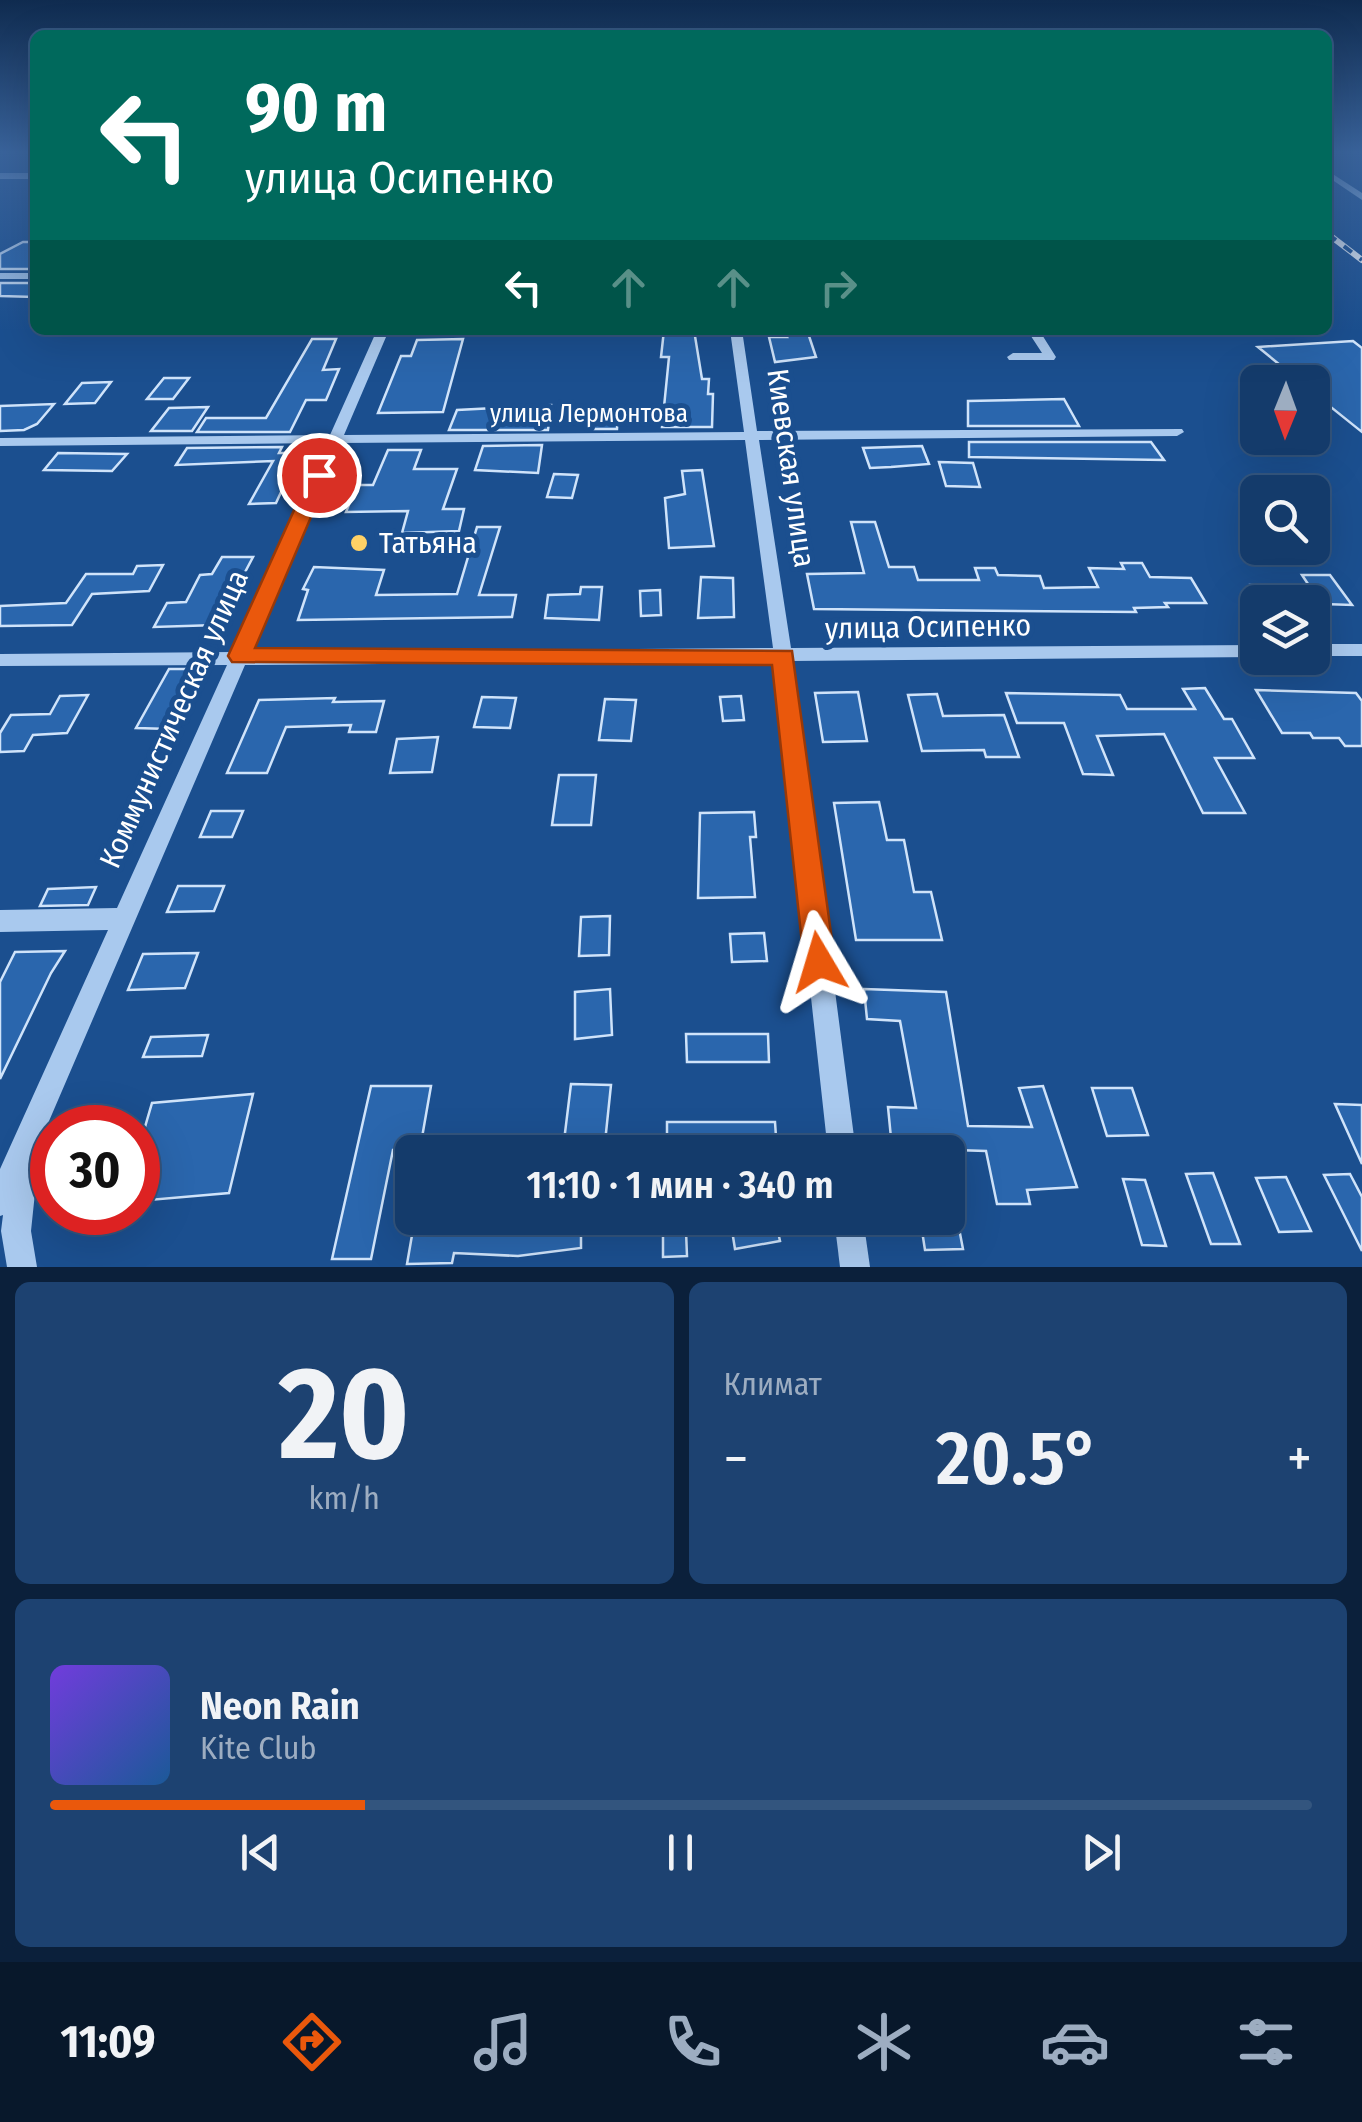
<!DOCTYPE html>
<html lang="ru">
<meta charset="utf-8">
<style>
body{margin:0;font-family:"Fira Sans Condensed",sans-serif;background:#1d4271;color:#f1f3f6;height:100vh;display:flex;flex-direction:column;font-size:38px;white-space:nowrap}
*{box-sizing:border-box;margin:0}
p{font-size:32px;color:#9dadc1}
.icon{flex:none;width:55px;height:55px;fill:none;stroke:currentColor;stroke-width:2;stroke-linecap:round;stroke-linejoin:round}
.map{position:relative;height:1267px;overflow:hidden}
.details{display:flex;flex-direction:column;gap:15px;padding:15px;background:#0b203b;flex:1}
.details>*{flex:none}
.banner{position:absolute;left:30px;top:30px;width:1302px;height:305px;border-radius:15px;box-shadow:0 10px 40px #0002,0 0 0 2px #33557e;background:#00695c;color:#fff;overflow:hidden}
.needle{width:65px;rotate:181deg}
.controls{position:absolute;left:1240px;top:365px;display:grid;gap:20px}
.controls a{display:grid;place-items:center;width:90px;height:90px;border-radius:15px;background:#143b6b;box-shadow:0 10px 40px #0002,0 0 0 2px #33557e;font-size:50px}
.speed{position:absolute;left:30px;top:1105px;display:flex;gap:20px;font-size:50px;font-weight:700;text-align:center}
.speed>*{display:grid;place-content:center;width:130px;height:130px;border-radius:50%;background:#143b6b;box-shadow:0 10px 40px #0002,0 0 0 2px #33557e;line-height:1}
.speed .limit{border:15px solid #d22;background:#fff;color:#111}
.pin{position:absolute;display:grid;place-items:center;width:85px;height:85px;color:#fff;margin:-42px;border:5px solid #fff;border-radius:50%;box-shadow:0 2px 10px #0007}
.me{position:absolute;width:110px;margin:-55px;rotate:353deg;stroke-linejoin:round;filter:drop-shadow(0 0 8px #0008)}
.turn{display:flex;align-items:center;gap:35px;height:210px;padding:0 50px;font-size:45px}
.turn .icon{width:130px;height:130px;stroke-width:2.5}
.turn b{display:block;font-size:70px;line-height:85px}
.lanes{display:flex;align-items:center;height:95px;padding:0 50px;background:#0003;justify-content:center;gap:50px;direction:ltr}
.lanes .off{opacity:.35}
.big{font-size:75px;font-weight:600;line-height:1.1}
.details .widget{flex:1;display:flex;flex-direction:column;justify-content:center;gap:15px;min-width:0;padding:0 35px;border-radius:15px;background:#1d4271}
.details .dial{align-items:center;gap:0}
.dial b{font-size:130px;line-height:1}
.song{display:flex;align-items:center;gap:30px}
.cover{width:120px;height:120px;border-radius:15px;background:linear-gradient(135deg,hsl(260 70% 55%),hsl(210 70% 35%))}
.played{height:10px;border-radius:5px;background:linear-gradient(90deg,#ea580c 25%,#33557e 25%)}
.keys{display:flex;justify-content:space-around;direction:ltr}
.heat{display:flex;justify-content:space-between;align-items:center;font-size:55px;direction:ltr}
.details .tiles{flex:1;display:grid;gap:15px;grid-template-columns:1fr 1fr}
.widget:last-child{grid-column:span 2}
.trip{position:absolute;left:395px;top:1135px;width:570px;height:100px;border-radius:15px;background:#143b6b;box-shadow:0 10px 40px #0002,0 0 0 2px #33557e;font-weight:600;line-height:100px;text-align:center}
.menu{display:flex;height:160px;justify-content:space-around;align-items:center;background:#08182b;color:#9dadc1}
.menu .icon{width:70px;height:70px}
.menu .active{color:#ea580c}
.menu b{font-size:45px;color:#f1f3f6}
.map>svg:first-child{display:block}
.building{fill:#2a66ad;stroke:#cfe3fa;stroke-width:2.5}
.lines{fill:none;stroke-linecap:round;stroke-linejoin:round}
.minor{fill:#a9c9ee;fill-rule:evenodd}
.rail-casing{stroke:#fff;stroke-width:6}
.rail{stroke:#1b4f8f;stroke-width:4;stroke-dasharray:10;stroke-linecap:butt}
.route{fill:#ea580c;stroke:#983908;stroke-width:2.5}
.poi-dot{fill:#ffd166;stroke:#1b4f8f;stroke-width:4}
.labels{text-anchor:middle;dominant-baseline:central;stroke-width:10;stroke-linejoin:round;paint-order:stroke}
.far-street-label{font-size:25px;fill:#fff;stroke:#1b4f8f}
.street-label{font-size:30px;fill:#fff;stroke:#1b4f8f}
.poi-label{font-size:30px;fill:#fff;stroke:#1b4f8f;text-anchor:start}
</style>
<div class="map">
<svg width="1362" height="1267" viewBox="0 0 1362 1267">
<rect width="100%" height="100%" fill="#1b4f8f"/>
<g class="building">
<path d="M23,242H35V269H0V254Z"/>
<path d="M0,283H35V297L0,296Z"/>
<path d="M664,330H694L702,379H709L708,394H713L712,427H662L669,357H661Z"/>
<path d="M784,330H807L816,357L775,362L769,337H787Z"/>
<path d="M312,339H336L323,370L339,369L326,400H306L290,432H197L206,418H266Z"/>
<path d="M463,339L443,412L378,413L401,356H411L417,340Z"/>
<path d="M1353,341L1362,348V432L1312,392V382H1301L1258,347Z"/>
<path d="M164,378H189L173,399H147Z"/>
<path d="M111,382L95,403L65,404L82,383Z"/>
<path d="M1064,399L1079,426H968V401Z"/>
<path d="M54,404L37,424L24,430L0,431V406Z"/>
<path d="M551,405L548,430H449L457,410Z"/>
<path d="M208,407L192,431H151L169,408Z"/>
<path d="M591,410H618L617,429H589Z"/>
<path d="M969,442H1151L1164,460L969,457Z"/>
<path d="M542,445L538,473L475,470L483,446Z"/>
<path d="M922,446L929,464L891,467L870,468L863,448Z"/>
<path d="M282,447L279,453H299L276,503L249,504L273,461L176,465L187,448Z"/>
<path d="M388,450H421L414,469H457L443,509H464L459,531L402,533L408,511L346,512L357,485H373Z"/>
<path d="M58,453L127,454L112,471L44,470Z"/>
<path d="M939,462L973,463L980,487L946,486Z"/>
<path d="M702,470L714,546L669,548L665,498L685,494L682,471Z"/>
<path d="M554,474L578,475L572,498L547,497Z"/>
<path d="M851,522H875L889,567H914L918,580H979L975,568H995L998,575L1040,576L1044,588L1098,587L1089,568L1124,569L1121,563H1142L1150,577L1191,578L1206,603H1165L1168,607L1134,608L1136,612L814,609L807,574L864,573Z"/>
<path d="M477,527H500L479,595H516L512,617L298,620L308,590L303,589L314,567L384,570L376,595L457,594Z"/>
<path d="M222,557H253L217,625L154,627L167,603L186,602L200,575L212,574Z"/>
<path d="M163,565L149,591L92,594L72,625L0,626V606L66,603L86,574H133L137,566Z"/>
<path d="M1302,575H1330L1352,605L1323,604L1312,589L1311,602H1262L1251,585L1310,587Z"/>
<path d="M701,577L733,578L734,617L698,618Z"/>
<path d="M581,587H602L599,620L545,618L548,595L580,594Z"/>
<path d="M660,590L661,615L641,616L640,591Z"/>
<path d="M169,669H194L177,701H185L170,729L136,728Z"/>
<path d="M1205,688L1224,719H1232L1254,758H1215L1245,813H1203L1164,734L1097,736L1113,775L1083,774L1064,723H1017L1006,693L1120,695L1127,709H1195L1183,689Z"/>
<path d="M1256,690L1356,693L1362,701V746H1345L1339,738H1313L1310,733H1282Z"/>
<path d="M858,692L867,741L823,742L815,693Z"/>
<path d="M937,694L943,716L1004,715L1019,757H986L984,750L922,751L908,695Z"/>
<path d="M88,695L67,733L33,735L24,751L0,752V733L11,715L50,714L60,696Z"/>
<path d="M741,696L744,720L723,721L720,697Z"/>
<path d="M482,697L516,698L510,728L474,727Z"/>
<path d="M335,698L333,702L384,701L376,732H349L351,725L286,727L267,773H227L259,700Z"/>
<path d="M605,699L636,700L631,741L599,740Z"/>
<path d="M438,737L432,772L390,773L397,739Z"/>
<path d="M559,775H596L591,825H552Z"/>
<path d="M879,802L887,840H904L914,892H931L942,940H856L834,803Z"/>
<path d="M211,811H243L232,837H200Z"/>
<path d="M754,812L756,837H750L755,897L698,898L700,813Z"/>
<path d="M178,886H224L214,911L167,912Z"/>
<path d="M96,887L88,905L40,906L48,889Z"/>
<path d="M610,916L609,955L579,956L581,917Z"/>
<path d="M764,933L767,961L732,962L730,934Z"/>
<path d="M65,951L51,973L0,1079V982L15,952Z"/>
<path d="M198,953L185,988L128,990L143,954Z"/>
<path d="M610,989L612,1035L575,1039V992Z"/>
<path d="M864,989L946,992L968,1126L1032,1127L1019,1088L1043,1086L1077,1187L1027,1190L1030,1204H997L986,1151L892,1148L888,1107L916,1108L900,1021L867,1019Z"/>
<path d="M686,1034H768L769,1062H687Z"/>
<path d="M208,1035L202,1056L143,1057L151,1037Z"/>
<path d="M571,1084L611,1085L604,1152L563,1149Z"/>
<path d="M371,1086H431L420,1149L393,1150L371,1259H332Z"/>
<path d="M1092,1088H1132L1148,1135L1107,1136Z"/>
<path d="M253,1094L229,1193L138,1201V1151L152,1103Z"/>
<path d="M1335,1104L1362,1105V1164Z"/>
<path d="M667,1122H775L777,1152H667Z"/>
<path d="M1213,1173L1240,1244H1211L1186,1174Z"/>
<path d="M1350,1174L1362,1197V1251L1324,1175Z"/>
<path d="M1286,1177L1311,1231L1279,1232L1256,1178Z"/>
<path d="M1123,1179L1145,1180L1166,1246L1142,1245Z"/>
<path d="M415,1218H581V1248L518,1256L454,1253L452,1263L407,1264Z"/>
<path d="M730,1218H775L780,1241L735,1249Z"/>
<path d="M920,1218H957L963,1249L925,1250Z"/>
<path d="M686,1231L687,1256L663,1257V1232Z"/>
</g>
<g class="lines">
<g class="minor">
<path d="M1328,171L1362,193V200L1328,177Z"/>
<rect x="0" y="173" width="35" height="6"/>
<rect x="0" y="273" width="35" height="6"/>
<path d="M377,330H389L344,435L744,432L730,330H742L757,431L1182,429L1184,432L1177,436L759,440L791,648L1258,645V657L792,661L856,1152H828L774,661L245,665L34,1156L38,1164L31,1231L37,1267H7L1,1231L3,1215L0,1216V1169L108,930L0,932V910L117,908L227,665L0,666V654L233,652L326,443L0,446V438L330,435ZM745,440L773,648L251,652L340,443Z"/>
<path d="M1027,330H1039L1056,357L1054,360H1009L1007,357L1013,353H1042Z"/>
<rect x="1312" y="644" width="50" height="12"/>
<path d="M834,1218H863L870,1267H840Z"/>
</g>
<g class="rail-casing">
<path id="rail" d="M1328,234L1362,260"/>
</g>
<use href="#rail" class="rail"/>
</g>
<linearGradient id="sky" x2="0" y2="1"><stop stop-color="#0f2b4f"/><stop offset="0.46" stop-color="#39639b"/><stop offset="1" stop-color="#39639b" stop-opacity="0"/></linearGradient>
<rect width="1362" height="331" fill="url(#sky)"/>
<path class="route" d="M319,469L329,475L255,648L792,651L835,962L830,972L819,977L808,972L804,962L772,665L232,662L228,656L310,475Z"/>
<circle class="poi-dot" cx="359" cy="543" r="10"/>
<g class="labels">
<g class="far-street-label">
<text x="589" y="414">улица Лермонтова</text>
</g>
<g class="street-label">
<text transform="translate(791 468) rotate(82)">Киевская улица</text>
<text transform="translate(928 627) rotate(-1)">улица Осипенко</text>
<text transform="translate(174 719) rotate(-66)">Коммунистическая улица</text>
</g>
<g class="poi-label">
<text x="379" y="543">Татьяна</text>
</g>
</g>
</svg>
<div class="controls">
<a><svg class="needle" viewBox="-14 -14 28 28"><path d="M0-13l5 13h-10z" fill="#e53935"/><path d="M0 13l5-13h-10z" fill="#9dadc1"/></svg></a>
<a><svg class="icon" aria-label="search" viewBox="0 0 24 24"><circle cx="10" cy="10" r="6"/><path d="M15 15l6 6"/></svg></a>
<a><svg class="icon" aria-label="layers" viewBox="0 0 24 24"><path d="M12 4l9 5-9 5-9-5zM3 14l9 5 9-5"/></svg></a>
</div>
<div class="speed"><div class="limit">30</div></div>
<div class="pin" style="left:319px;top:475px;background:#d93025"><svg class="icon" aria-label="arrive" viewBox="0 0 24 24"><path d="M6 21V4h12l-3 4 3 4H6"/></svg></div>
<svg class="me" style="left:819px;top:962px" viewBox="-20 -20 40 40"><path d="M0-17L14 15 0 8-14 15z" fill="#ea580c" stroke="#fff" stroke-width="4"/></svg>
<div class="trip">11:10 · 1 мин · 340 m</div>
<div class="banner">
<div class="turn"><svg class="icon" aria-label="left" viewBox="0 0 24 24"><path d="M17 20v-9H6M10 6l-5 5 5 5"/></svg><div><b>90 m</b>улица Осипенко</div></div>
<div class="lanes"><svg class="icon" aria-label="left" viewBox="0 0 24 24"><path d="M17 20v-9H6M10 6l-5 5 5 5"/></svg><svg class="icon off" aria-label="ahead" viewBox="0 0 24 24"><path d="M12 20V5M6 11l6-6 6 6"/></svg><svg class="icon off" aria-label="ahead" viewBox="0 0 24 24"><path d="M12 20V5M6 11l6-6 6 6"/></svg><svg class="icon off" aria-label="right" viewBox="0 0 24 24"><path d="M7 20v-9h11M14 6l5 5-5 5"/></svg></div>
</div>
</div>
<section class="details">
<div class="tiles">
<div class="widget dial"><b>20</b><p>km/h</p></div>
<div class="widget"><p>Климат</p>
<div class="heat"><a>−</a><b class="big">20.5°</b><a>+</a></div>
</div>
<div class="widget">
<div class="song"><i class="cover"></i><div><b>Neon Rain</b><p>Kite Club</p></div></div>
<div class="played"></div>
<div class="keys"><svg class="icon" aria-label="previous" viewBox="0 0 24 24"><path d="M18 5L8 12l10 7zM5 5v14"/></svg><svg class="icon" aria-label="pause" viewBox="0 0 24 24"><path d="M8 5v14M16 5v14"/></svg><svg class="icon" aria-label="next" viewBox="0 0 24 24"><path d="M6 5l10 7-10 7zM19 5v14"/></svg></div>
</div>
</div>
</section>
<nav class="menu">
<b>11:09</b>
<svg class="icon active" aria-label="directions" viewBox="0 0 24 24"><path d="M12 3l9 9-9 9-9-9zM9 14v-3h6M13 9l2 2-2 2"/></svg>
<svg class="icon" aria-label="music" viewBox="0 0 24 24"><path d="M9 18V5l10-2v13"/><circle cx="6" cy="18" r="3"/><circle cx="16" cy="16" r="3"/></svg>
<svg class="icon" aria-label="phone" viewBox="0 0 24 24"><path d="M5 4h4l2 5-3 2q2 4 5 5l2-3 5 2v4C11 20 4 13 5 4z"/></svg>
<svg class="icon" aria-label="climate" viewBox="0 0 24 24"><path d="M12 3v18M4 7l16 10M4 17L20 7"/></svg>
<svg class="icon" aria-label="car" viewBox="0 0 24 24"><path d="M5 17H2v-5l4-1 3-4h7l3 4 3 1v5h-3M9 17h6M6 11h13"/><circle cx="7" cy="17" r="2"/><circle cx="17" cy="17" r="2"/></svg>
<svg class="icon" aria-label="filters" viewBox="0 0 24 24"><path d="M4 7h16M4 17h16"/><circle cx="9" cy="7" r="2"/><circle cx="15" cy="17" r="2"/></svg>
</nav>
